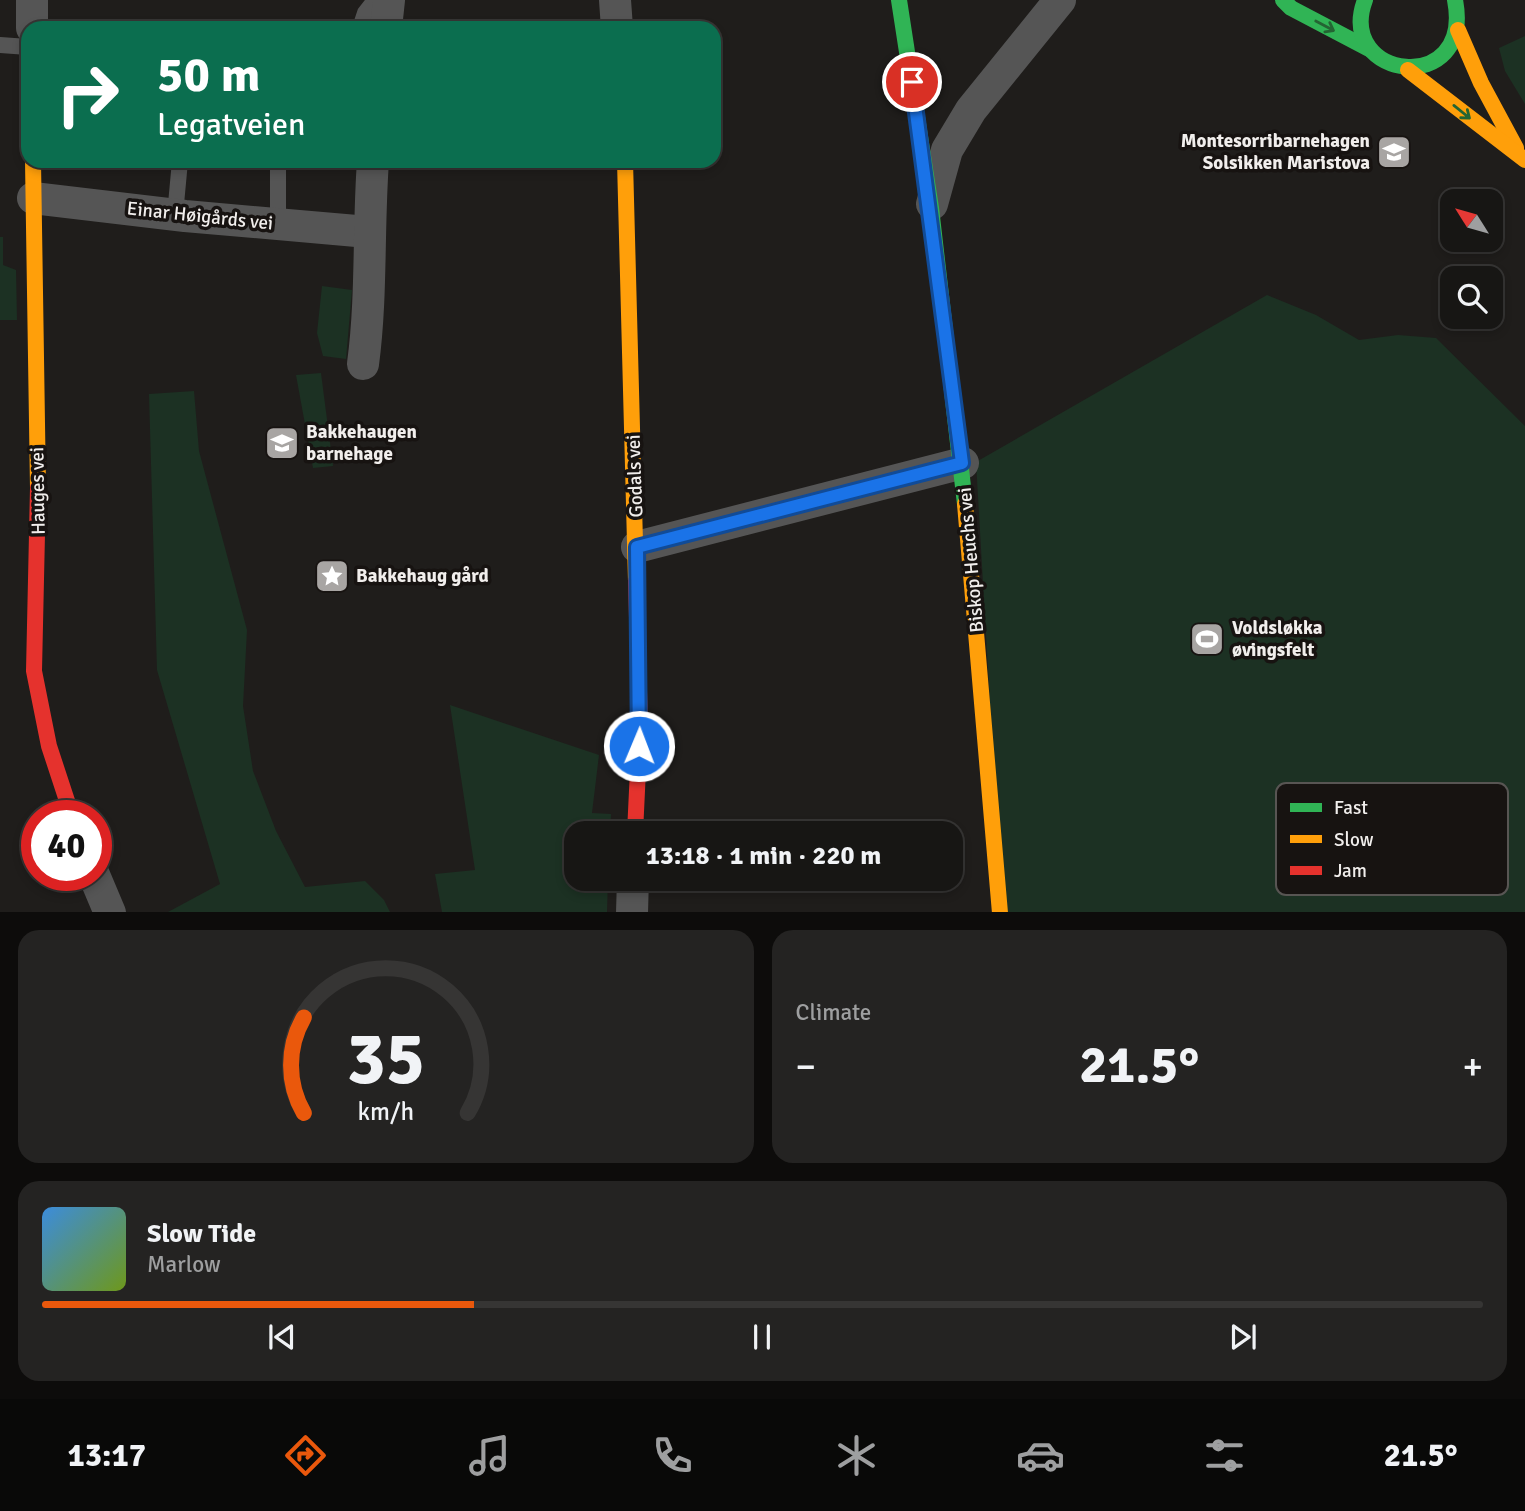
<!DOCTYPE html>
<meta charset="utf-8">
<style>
body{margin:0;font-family:Signika,sans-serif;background:#242322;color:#f1f3f6;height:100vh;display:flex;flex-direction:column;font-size:26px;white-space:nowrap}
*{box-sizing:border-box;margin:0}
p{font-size:23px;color:#9e9fa0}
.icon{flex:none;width:38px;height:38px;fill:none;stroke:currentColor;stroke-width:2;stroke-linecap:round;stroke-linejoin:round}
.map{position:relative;height:912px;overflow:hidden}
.sheet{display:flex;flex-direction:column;gap:18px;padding:18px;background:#0d0c0b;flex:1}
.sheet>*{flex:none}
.banner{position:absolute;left:21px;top:21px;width:700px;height:147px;border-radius:21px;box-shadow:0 4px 10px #0003,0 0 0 2px #363534;background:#0b6e4f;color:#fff;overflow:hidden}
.needle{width:46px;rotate:307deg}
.buttons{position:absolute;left:1440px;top:189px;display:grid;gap:14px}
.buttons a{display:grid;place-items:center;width:63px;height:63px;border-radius:14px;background:#171614;box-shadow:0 4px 10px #0003,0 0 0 2px #363534;font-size:35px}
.speed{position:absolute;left:21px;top:800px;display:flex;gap:14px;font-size:35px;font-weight:700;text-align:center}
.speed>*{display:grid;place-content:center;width:91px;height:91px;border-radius:50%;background:#171614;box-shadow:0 4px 10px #0003,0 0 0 2px #363534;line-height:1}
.speed .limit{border:10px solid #d22;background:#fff;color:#111}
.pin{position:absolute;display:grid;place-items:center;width:60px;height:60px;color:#fff;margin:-30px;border:4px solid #fff;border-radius:50%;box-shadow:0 2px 7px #0007}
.me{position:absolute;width:77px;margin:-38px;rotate:1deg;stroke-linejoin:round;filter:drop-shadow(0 0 5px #0008)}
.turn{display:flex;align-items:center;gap:24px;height:147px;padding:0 21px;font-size:32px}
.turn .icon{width:91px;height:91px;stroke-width:2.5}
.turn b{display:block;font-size:49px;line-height:60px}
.big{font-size:52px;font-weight:700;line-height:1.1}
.sheet .card{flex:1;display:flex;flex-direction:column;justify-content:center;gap:10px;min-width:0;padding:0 24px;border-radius:21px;background:#242322}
.sheet .dial{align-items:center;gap:0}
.dial svg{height:182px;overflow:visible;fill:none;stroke:#363534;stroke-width:7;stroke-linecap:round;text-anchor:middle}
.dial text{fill:#f1f3f6;stroke:none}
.song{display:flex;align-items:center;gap:21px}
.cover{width:84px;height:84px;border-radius:10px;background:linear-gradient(135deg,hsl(210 70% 55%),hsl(80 70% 35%))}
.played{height:7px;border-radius:4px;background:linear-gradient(90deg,#ea580c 30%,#363534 30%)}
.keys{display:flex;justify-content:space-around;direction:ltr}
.heat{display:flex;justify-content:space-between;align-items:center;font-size:38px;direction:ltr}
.sheet .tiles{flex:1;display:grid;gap:18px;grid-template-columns:1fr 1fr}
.card:last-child{grid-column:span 2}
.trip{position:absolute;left:564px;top:821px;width:399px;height:70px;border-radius:21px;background:#171614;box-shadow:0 4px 10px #0003,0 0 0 2px #363534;font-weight:700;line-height:70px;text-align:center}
.tab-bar{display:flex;height:112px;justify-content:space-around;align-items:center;background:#090908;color:#9e9fa0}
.tab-bar .icon{width:49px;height:49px}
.tab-bar .active{color:#ea580c}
.tab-bar b{font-size:32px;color:#f1f3f6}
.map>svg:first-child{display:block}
.green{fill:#1c3123}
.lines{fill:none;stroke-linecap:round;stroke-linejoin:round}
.lane{stroke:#555;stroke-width:16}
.street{stroke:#555;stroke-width:32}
.fast{stroke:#30b455;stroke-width:16}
.slow{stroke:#ff9f0a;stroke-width:16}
.jam{stroke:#e5322d;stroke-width:16}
.oneway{stroke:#246433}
.route-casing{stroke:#114b97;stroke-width:18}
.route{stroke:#1a73e8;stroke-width:12}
.labels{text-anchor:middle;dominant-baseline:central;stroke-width:7;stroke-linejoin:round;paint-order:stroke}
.poi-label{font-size:19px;font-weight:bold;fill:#f1eeec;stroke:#171311;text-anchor:start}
.street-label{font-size:19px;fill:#f1eeec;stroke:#171311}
.key{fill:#171311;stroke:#585553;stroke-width:2}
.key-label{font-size:19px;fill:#f1eeec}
</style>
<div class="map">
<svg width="1525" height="913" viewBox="0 0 1525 913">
<rect width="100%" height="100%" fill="#1f1d1b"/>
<g class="green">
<path d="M1525,36V104L1505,71L1499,48Z"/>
<path d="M0,237H3V265L16,270L17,320H0Z"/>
<path d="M322,286L352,290L346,359L323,356L317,333Z"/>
<path d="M1267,295L1316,315L1359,340L1398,335L1436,338L1525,426V912H1002L976,462Z"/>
<path d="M321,373L333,466L313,468L296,375Z"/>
<path d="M194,391L199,451L247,630L243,706L253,771L276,831L305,887L365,881L384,900L390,912H168L220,884L157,670L149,394Z"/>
<path d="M450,705L599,755L592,813L611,814L610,833H576V878L608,879L607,912H442L435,874L475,870Z"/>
</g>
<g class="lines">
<g class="lane">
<path d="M360,28L365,13L375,0"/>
<path d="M0,45L28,47"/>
<path d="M278,161V224"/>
<path d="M175,215L180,161"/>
</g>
<g class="street">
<path d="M32,0V28"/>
<path d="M615,0L617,28"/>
<path d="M386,28L389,0"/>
<path d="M33,198L185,216L368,232"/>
<path d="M932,204L947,150L971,110L1060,0"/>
<path d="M363,364C372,297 368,229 373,161"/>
<path d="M637,547L963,463"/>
<path d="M94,875L110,913"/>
<path d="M632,913L633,878"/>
</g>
<g class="fast">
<path d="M899,0L931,208L965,504"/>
<path d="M1283,0L1291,8L1369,49"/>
<path d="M1365,0C1335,80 1474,98 1455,0"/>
</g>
<g class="slow">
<path d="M1458,30L1481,83L1516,148"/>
<path d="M1408,70L1525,160"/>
<path d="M33,161L38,488"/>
<path d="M625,161L636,581"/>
<path d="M965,504L1000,913"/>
</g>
<g class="jam">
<path d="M38,488L34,671L49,746L72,816"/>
<path d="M635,833L640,727L636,581"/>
</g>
</g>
<defs><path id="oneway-shaft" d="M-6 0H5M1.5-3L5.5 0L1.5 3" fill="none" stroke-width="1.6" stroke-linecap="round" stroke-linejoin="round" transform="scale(1.75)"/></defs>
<g class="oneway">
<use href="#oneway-shaft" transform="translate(1325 26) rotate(28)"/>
<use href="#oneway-shaft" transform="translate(1462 112) rotate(39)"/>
</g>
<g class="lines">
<g class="route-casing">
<path id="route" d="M639,746L637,547L962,463L912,82"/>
</g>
<use href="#route" class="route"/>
</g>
<defs>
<g id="school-square" transform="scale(1.75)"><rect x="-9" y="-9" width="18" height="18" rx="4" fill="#a8a5a3" stroke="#171311"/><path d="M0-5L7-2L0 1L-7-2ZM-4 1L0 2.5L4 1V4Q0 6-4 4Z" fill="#fff"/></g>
<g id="sight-square" transform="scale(1.75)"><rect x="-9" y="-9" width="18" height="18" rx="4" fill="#a8a5a3" stroke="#171311"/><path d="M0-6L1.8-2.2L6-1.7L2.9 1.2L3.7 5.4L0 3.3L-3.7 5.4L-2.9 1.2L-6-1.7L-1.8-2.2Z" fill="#fff"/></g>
<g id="stadium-square" transform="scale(1.75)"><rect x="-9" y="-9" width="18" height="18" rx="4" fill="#a8a5a3" stroke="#171311"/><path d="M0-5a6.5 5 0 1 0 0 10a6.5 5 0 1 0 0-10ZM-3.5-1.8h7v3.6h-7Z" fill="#fff"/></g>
</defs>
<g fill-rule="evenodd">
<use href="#school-square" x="1394" y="152"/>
<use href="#school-square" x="282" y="443"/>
<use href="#sight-square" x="332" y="576"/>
<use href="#stadium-square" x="1207" y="639"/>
</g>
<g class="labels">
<g class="poi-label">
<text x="1370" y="141" text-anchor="end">Montesorribarnehagen<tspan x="1370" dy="22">Solsikken Maristova</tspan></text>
<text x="306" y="432">Bakkehaugen<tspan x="306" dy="22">barnehage</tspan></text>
<text x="356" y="576">Bakkehaug gård</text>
<text x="1232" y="628">Voldsløkka<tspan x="1232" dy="22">øvingsfelt</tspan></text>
</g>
<g class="street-label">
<text transform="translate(200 216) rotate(6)">Einar Høigårds vei</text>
<text transform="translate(635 476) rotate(-92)">Godals vei</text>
<text transform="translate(38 491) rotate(-91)">Hauges vei</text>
<text transform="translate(971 560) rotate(-95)">Biskop Heuchs vei</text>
</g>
</g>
<rect x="1276" y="783" width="232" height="112" rx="10" class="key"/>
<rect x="1290" y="803" width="32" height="9" fill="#30b455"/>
<rect x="1290" y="835" width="32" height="8" fill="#ff9f0a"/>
<rect x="1290" y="866" width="32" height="9" fill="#e5322d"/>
<g class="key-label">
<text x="1334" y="814">Fast</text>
<text x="1334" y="846">Slow</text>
<text x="1334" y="877">Jam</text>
</g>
</svg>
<div class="buttons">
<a><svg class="needle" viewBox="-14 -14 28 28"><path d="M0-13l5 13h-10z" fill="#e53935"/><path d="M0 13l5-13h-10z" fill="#9e9fa0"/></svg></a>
<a><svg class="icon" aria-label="search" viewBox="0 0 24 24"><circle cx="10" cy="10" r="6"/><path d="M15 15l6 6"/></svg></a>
</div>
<div class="speed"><div class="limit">40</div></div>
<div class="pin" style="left:912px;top:82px;background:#d93025"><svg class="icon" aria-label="arrive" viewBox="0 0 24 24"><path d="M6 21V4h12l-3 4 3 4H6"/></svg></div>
<svg class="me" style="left:639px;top:746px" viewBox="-20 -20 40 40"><circle r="17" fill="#1a73e8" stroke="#fff" stroke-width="3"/><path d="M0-11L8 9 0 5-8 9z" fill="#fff"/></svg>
<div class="trip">13:18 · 1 min · 220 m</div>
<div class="banner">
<div class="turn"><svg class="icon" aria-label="right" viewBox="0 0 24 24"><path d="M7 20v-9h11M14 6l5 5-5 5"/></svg><div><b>50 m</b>Legatveien</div></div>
</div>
</div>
<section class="sheet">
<div class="tiles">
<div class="card dial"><svg viewBox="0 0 100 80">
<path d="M14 69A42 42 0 1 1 86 69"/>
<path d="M14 69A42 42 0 0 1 14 27" stroke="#ea580c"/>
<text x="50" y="56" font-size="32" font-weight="700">35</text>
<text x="50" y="72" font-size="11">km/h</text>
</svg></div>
<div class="card"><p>Climate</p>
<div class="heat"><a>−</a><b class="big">21.5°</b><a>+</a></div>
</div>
<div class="card">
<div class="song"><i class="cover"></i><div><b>Slow Tide</b><p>Marlow</p></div></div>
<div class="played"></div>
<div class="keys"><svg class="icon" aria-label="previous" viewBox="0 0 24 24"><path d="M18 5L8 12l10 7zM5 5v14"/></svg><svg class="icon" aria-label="pause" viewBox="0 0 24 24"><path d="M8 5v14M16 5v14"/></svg><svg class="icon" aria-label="next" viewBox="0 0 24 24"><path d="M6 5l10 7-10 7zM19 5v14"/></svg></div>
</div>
</div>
</section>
<nav class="tab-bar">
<b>13:17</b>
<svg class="icon active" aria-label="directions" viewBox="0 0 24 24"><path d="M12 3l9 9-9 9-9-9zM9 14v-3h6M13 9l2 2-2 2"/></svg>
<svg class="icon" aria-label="music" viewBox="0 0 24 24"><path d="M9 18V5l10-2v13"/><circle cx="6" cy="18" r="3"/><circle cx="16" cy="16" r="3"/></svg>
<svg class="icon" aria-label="phone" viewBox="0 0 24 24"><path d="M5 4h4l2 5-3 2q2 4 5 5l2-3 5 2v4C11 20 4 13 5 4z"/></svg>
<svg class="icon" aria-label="climate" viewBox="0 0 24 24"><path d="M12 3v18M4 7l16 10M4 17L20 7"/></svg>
<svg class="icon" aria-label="car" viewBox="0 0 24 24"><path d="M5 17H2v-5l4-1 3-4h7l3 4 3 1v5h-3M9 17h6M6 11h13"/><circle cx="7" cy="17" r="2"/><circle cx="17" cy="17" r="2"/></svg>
<svg class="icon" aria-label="filters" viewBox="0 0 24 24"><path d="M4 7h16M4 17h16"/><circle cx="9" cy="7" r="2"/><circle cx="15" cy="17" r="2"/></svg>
<b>21.5°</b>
</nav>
